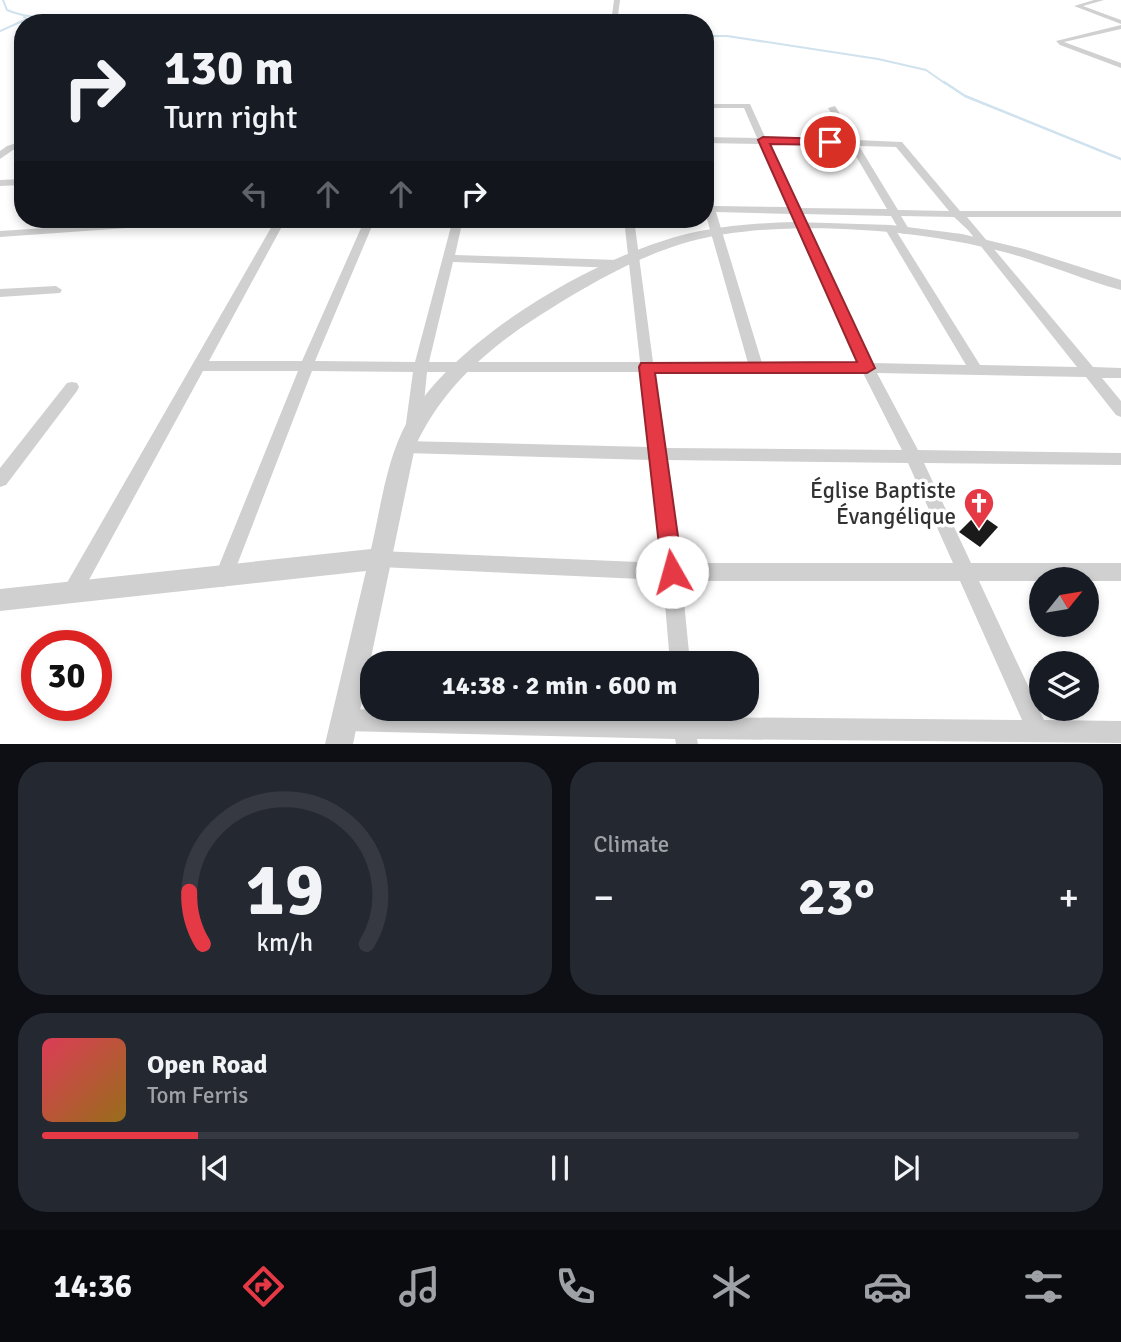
<!DOCTYPE html>
<meta charset="utf-8">
<style>
body{margin:0;font-family:Signika,sans-serif;background:#242831;color:#f1f3f6;height:100vh;display:flex;flex-direction:column;font-size:26px;white-space:nowrap}
*{box-sizing:border-box;margin:0}
p{font-size:23px;color:#9ea1a6}
.icon{flex:none;width:38px;height:38px;fill:none;stroke:currentColor;stroke-width:2;stroke-linecap:round;stroke-linejoin:round}
.map{position:relative;height:744px;overflow:hidden}
.panel{display:flex;flex-direction:column;gap:18px;padding:18px;background:#0d0f14;flex:1}
.panel>*{flex:none}
.banner{position:absolute;left:14px;top:14px;width:700px;height:214px;border-radius:28px;box-shadow:0 4px 10px #0003;background:#171b24;color:#f1f3f6;overflow:hidden}
.needle{width:46px;rotate:60deg}
.buttons{position:absolute;left:1029px;top:567px;display:grid;gap:14px}
.buttons a{display:grid;place-items:center;width:70px;height:70px;border-radius:50%;background:#171b24;box-shadow:0 4px 10px #0003;font-size:35px}
.speed{position:absolute;left:21px;top:630px;display:flex;gap:14px;font-size:35px;font-weight:700;text-align:center}
.speed>*{display:grid;place-content:center;width:91px;height:91px;border-radius:50%;background:#171b24;box-shadow:0 4px 10px #0003;line-height:1}
.speed .limit{border:10px solid #d22;background:#fff;color:#111}
.pin{position:absolute;display:grid;place-items:center;width:60px;height:60px;color:#fff;margin:-30px;border:4px solid #fff;border-radius:50%;box-shadow:0 2px 7px #0007}
.me{position:absolute;width:77px;margin:-38px;rotate:353deg;stroke-linejoin:round;filter:drop-shadow(0 0 5px #0008)}
.turn{display:flex;align-items:center;gap:24px;height:147px;padding:0 35px;font-size:32px}
.turn .icon{width:91px;height:91px;stroke-width:2.5}
.turn b{display:block;font-size:49px;line-height:60px}
.lanes{display:flex;align-items:center;height:66px;padding:0 35px;background:#0003;justify-content:center;gap:35px;direction:ltr}
.lanes .off{opacity:.35}
.big{font-size:52px;font-weight:700;line-height:1.1}
.panel .card{flex:1;display:flex;flex-direction:column;justify-content:center;gap:10px;min-width:0;padding:0 24px;border-radius:28px;background:#242831}
.panel .dial{align-items:center;gap:0}
.dial svg{height:182px;overflow:visible;fill:none;stroke:#363941;stroke-width:7;stroke-linecap:round;text-anchor:middle}
.dial text{fill:#f1f3f6;stroke:none}
.song{display:flex;align-items:center;gap:21px}
.cover{width:84px;height:84px;border-radius:10px;background:linear-gradient(135deg,hsl(350 70% 55%),hsl(40 70% 35%))}
.played{height:7px;border-radius:4px;background:linear-gradient(90deg,#e63946 15%,#363941 15%)}
.keys{display:flex;justify-content:space-around;direction:ltr}
.heat{display:flex;justify-content:space-between;align-items:center;font-size:38px;direction:ltr}
.panel .tiles{flex:1;display:grid;gap:18px;grid-template-columns:1fr 1fr}
.card:last-child{grid-column:span 2}
.trip{position:absolute;left:360px;top:651px;width:399px;height:70px;border-radius:28px;background:#171b24;box-shadow:0 4px 10px #0003;font-weight:700;line-height:70px;text-align:center}
.tab-bar{display:flex;height:112px;justify-content:space-around;align-items:center;background:#090b0e;color:#9ea1a6}
.tab-bar .icon{width:49px;height:49px}
.tab-bar .current{color:#e63946}
.tab-bar b{font-size:32px;color:#f1f3f6}
.map>svg:first-child{display:block}
.lines{fill:none;stroke-linecap:round;stroke-linejoin:round}
.stream-far1{stroke:#cfe2ee;stroke-width:2}
.stream{stroke:#cfe2ee;stroke-width:2.5}
.building{fill:#1a1a1a}
.minor{fill:#d0d0d0;fill-rule:evenodd}
.tertiary{fill:#d0d0d0;fill-rule:evenodd}
.route{fill:#e63946;stroke:#96252e;stroke-width:2}
.labels{text-anchor:middle;dominant-baseline:central;stroke-width:7;stroke-linejoin:round;paint-order:stroke}
.near-poi-label{font-size:23px;fill:#333;stroke:#fff;text-anchor:end}
</style>
<div class="map">
<svg width="1121" height="744" viewBox="0 0 1121 744">
<rect width="100%" height="100%" fill="#fff"/>
<g class="lines">
<g class="stream-far1">
<path d="M3,0L7,10C31,20 59,18 85,23"/>
<path d="M0,31L27,19L24,17"/>
<path d="M705,36H727L878,59L926,70L946,84"/>
</g>
<path class="stream" d="M944,82L965,96L1121,159"/>
</g>
<path class="building" d="M978,513L998,527L980,547L959,532Z"/>
<g class="lines">
<g class="minor">
<path d="M614,0H620L617,23H611Z"/>
<path d="M1094,0H1104L1083,6L1121,20V24L1074,6Z"/>
<path d="M1121,25V29L1064,42L1121,63V68L1060,45L1056,41Z"/>
<path d="M705,104H750L766,139L847,140L828,108L835,106L856,140L902,142L960,211H1121V217H967L1093,367L1121,368V378H1102L1121,401V417L1116,415L1086,377L877,373L918,450L1121,453V465L924,463L971,563H1121V581H979L1044,720L1121,721V743L697,739L698,744H676L675,739L344,731L336,728L333,720L336,712L344,709L673,717L672,709H694L695,717L1022,720L960,581H682L690,663H670L663,580L380,567L374,565L371,559L374,553L380,551L662,563L650,460L405,453L399,451L397,447L399,443L405,441L649,447L641,372H427L422,423L419,427H409L406,423L413,372L312,371L232,578L230,584L223,587L216,584L214,578L298,371H203L78,600L71,603L64,600L62,594L64,588L276,219H286L209,361H302L365,219H375L315,361L415,362L453,219H463L455,255L619,260L625,264L619,268L453,262L429,362H640L624,219H634L653,362L748,363L705,212V190L710,193L714,206L788,207L760,144L705,143V137L757,138L744,108H705ZM769,144L850,146L887,209L799,208ZM859,146L896,147L949,211L898,210ZM716,212L791,214L858,363H762ZM802,214L891,216L901,233L905,234L910,231L901,216L954,217L968,230L1077,367L980,365L895,229L890,226L885,229L966,365L872,363ZM655,372L863,373L902,450L665,448ZM666,460L908,463L953,563H680Z"/>
<path d="M23,141V147L13,150L0,159V151L7,146Z"/>
<path d="M23,179V185L0,186V180Z"/>
<path d="M123,223L128,226L127,228L0,237V231Z"/>
<path d="M56,286L62,290L60,293L0,297V289Z"/>
<path d="M72,382L77,383L79,387L77,391L6,485L0,487V468L67,383Z"/>
</g>
<path class="tertiary" d="M795,222L891,225L962,234L1024,249L1121,280V290C1080,279 1041,261 1000,251C912,228 776,218 688,242C639,256 593,282 550,309C493,344 443,385 415,447L353,744H325L366,571L0,611V589L371,549C381,507 386,460 407,422C453,340 590,260 679,236C717,226 756,223 795,222Z"/>
</g>
<path class="route" d="M763,137L830,139L835,142L830,145L770,144L875,368L867,373H655L683,572L680,579L672,582L665,579L662,572L639,367L641,363L857,362L758,140Z"/>
<defs>
<g id="church-pin" transform="scale(1.575)"><path d="M0 17L-7.5 6A9.5 9.5 0 1 1 7.5 6Z" fill="#e63946" stroke="#fff"/><path d="M-1.2-6h2.4v3.5h3.3v2.4h-3.3V6h-2.4V-.1h-3.3v-2.4h3.3Z" fill="#fff"/></g>
</defs>
<g fill-rule="evenodd">
<use href="#church-pin" x="979" y="503"/>
</g>
<g class="labels">
<g class="near-poi-label">
<text x="956" y="490">Église Baptiste<tspan x="956" dy="26">Évangélique</tspan></text>
</g>
</g>
</svg>
<div class="buttons">
<a><svg class="needle" viewBox="-14 -14 28 28"><path d="M0-13l5 13h-10z" fill="#e53935"/><path d="M0 13l5-13h-10z" fill="#9ea1a6"/></svg></a>
<a><svg class="icon" aria-label="layers" viewBox="0 0 24 24"><path d="M12 4l9 5-9 5-9-5zM3 14l9 5 9-5"/></svg></a>
</div>
<div class="speed"><div class="limit">30</div></div>
<div class="pin" style="left:830px;top:142px;background:#d93025"><svg class="icon" aria-label="arrive" viewBox="0 0 24 24"><path d="M6 21V4h12l-3 4 3 4H6"/></svg></div>
<svg class="me" style="left:672px;top:572px" viewBox="-20 -20 40 40"><circle r="19" fill="#fff"/><path d="M0-13L10 11 0 6-10 11z" fill="#e63946"/></svg>
<div class="trip">14:38 · 2 min · 600 m</div>
<div class="banner">
<div class="turn"><svg class="icon" aria-label="right" viewBox="0 0 24 24"><path d="M7 20v-9h11M14 6l5 5-5 5"/></svg><div><b>130 m</b>Turn right</div></div>
<div class="lanes"><svg class="icon off" aria-label="left" viewBox="0 0 24 24"><path d="M17 20v-9H6M10 6l-5 5 5 5"/></svg><svg class="icon off" aria-label="ahead" viewBox="0 0 24 24"><path d="M12 20V5M6 11l6-6 6 6"/></svg><svg class="icon off" aria-label="ahead" viewBox="0 0 24 24"><path d="M12 20V5M6 11l6-6 6 6"/></svg><svg class="icon" aria-label="right" viewBox="0 0 24 24"><path d="M7 20v-9h11M14 6l5 5-5 5"/></svg></div>
</div>
</div>
<section class="panel">
<div class="tiles">
<div class="card dial"><svg viewBox="0 0 100 80">
<path d="M14 69A42 42 0 1 1 86 69"/>
<path d="M14 69A42 42 0 0 1 8 46" stroke="#e63946"/>
<text x="50" y="56" font-size="32" font-weight="700">19</text>
<text x="50" y="72" font-size="11">km/h</text>
</svg></div>
<div class="card"><p>Climate</p>
<div class="heat"><a>−</a><b class="big">23°</b><a>+</a></div>
</div>
<div class="card">
<div class="song"><i class="cover"></i><div><b>Open Road</b><p>Tom Ferris</p></div></div>
<div class="played"></div>
<div class="keys"><svg class="icon" aria-label="previous" viewBox="0 0 24 24"><path d="M18 5L8 12l10 7zM5 5v14"/></svg><svg class="icon" aria-label="pause" viewBox="0 0 24 24"><path d="M8 5v14M16 5v14"/></svg><svg class="icon" aria-label="next" viewBox="0 0 24 24"><path d="M6 5l10 7-10 7zM19 5v14"/></svg></div>
</div>
</div>
</section>
<nav class="tab-bar">
<b>14:36</b>
<svg class="icon current" aria-label="directions" viewBox="0 0 24 24"><path d="M12 3l9 9-9 9-9-9zM9 14v-3h6M13 9l2 2-2 2"/></svg>
<svg class="icon" aria-label="music" viewBox="0 0 24 24"><path d="M9 18V5l10-2v13"/><circle cx="6" cy="18" r="3"/><circle cx="16" cy="16" r="3"/></svg>
<svg class="icon" aria-label="phone" viewBox="0 0 24 24"><path d="M5 4h4l2 5-3 2q2 4 5 5l2-3 5 2v4C11 20 4 13 5 4z"/></svg>
<svg class="icon" aria-label="climate" viewBox="0 0 24 24"><path d="M12 3v18M4 7l16 10M4 17L20 7"/></svg>
<svg class="icon" aria-label="car" viewBox="0 0 24 24"><path d="M5 17H2v-5l4-1 3-4h7l3 4 3 1v5h-3M9 17h6M6 11h13"/><circle cx="7" cy="17" r="2"/><circle cx="17" cy="17" r="2"/></svg>
<svg class="icon" aria-label="filters" viewBox="0 0 24 24"><path d="M4 7h16M4 17h16"/><circle cx="9" cy="7" r="2"/><circle cx="15" cy="17" r="2"/></svg>
</nav>
